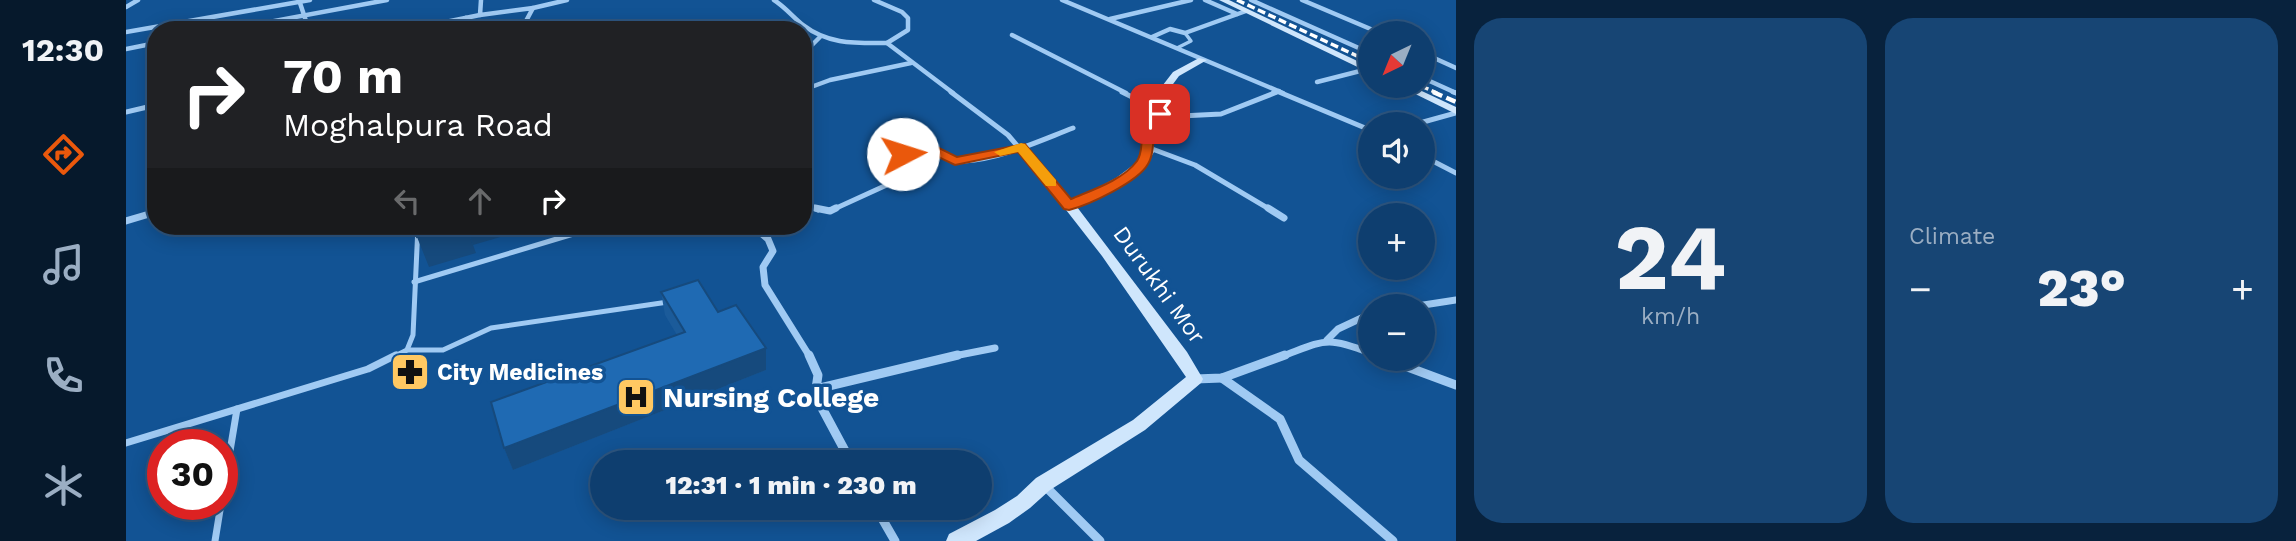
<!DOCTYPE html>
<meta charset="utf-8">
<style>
body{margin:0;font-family:"Work Sans",sans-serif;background:#174574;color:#f1f3f6;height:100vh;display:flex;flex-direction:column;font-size:26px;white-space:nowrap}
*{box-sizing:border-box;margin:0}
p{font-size:23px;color:#9baec3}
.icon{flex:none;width:38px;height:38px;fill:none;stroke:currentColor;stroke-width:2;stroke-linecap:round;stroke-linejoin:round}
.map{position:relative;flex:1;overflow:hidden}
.drawer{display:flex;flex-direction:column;gap:18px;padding:18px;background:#08223d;width:840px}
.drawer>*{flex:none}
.top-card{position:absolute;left:21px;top:21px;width:665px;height:214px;border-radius:28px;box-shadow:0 4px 18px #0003,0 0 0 2px #2e5782;background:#202124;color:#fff;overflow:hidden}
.needle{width:46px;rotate:223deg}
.buttons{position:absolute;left:1232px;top:21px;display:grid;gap:14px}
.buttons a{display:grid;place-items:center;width:77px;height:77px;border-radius:50%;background:#0e3e6f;box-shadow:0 4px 18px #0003,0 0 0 2px #2e5782;font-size:35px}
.speed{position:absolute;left:21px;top:429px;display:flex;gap:14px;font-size:35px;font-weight:700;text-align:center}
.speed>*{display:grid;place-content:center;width:91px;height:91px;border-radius:50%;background:#0e3e6f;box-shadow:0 4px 18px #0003,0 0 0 2px #2e5782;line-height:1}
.speed .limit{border:10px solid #d22;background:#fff;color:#111}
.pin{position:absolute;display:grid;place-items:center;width:60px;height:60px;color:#fff;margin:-30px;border-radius:14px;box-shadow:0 4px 10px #0006}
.me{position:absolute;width:77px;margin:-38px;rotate:85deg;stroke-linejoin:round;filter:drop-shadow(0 0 5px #0008)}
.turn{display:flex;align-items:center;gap:24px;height:147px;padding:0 21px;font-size:32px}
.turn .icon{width:91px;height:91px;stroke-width:2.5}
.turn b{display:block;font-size:49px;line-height:60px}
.lanes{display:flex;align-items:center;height:66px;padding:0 21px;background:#0003;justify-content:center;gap:35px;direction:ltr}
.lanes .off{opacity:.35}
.big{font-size:52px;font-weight:800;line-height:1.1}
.drawer .tile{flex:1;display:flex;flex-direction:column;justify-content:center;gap:10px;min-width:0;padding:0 24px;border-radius:28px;background:#174574}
.drawer .dial{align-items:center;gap:0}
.dial b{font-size:91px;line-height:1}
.heat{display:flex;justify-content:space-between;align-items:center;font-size:38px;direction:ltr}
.drawer .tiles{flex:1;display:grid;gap:18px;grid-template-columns:repeat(2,1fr)}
.trip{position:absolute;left:464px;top:450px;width:402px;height:70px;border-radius:35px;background:#0e3e6f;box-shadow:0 4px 18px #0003,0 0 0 2px #2e5782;font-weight:800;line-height:70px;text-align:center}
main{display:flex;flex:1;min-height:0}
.tab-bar{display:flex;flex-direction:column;width:126px;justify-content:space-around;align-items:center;background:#06192c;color:#9baec3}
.tab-bar .icon{width:49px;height:49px}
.tab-bar .active{color:#ea580c}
.tab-bar b{font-size:32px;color:#f1f3f6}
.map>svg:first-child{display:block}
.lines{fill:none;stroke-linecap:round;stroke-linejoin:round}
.lane-far2{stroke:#a0caf3;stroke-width:3.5}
.lane-far1{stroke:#a0caf3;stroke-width:5}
.lane{stroke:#a0caf3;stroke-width:7}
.street-far3{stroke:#a0caf3;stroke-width:4.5}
.street-far2{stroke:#a0caf3;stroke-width:5}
.street-far1{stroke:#a0caf3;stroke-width:7}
.street{stroke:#a0caf3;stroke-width:9}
.secondary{fill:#cfe6fc;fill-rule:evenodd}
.rail-far1{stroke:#fff;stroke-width:3.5;stroke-dasharray:8 3.5;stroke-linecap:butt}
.rail{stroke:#fff;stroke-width:4.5;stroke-dasharray:10 4.5;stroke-linecap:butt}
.wall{fill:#1b5b9a}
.shaded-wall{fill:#164a7d}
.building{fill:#1f6ab3;stroke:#164a7d;stroke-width:2}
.route{fill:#ea580c;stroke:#983908;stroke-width:2}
.slow{fill:#f59e0b}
.labels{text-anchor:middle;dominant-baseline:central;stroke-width:7;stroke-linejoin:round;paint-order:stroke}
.street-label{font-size:23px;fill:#fff;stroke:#125394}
.poi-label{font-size:23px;font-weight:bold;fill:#fff;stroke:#125394;text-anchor:start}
.near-poi-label{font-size:28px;font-weight:bold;fill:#fff;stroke:#125394;text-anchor:start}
</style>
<main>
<nav class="tab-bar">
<b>12:30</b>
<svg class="icon active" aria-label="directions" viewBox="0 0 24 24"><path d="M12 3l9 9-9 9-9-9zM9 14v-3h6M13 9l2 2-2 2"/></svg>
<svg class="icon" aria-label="music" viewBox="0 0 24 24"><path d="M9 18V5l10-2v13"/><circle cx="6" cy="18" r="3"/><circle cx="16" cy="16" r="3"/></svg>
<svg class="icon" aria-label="phone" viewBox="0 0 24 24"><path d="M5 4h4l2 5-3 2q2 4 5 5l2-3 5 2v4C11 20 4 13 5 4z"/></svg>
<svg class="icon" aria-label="climate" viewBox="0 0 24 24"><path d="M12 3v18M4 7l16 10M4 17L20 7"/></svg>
</nav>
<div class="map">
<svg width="1330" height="541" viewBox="0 0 1330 541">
<rect width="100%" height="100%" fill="#125394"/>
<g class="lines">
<path class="lane-far2" d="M1051,48L1065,41L1059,33"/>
<g class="lane-far1">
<path d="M288,282L464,229"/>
<path d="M281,350H317L365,328L542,302"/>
<path d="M267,357L281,350L287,335L292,226"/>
</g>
<g class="lane">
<path d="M0,443L242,369L270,355"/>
<path d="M96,499L111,409"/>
<path d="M89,541L95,504"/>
</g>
<g class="street-far3">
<path d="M173,0L183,30"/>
<path d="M355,0L354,15L407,8L400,21L382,30"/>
<path d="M648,0C659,7 667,17 677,25C703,45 730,43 761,43"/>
<path d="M748,0L776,12L782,18V30L761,43L827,93"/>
<path d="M936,0L1157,93"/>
<path d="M1079,0L1111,14"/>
<path d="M1125,0L1244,53"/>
<path d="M1176,0L1254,33"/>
<path d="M0,7L12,0"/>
<path d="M407,8L441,0"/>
<path d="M340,18L353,30"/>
<path d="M984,19L1065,0"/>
<path d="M100,30L261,0"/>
<path d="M220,30L264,25L273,30"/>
<path d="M280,30L354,15"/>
<path d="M430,30L467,24L478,30"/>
<path d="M0,32L184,0"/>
<path d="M886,35L1000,93"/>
<path d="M1026,37L1044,29L1059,33L1120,11"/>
<path d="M677,47L686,45L694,37"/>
<path d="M0,49L30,43"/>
<path d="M1297,53L1330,68"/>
<path d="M1297,78L1330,93"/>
<path d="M1191,82L1242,69"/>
<path d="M677,90L704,80L785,63"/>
<path d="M1147,93L1153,91"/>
</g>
<g class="street-far2">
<path d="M825,92L882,135L943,206"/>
<path d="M996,92L1030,109"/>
<path d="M1153,92L1244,130"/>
<path d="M1327,92L1330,93"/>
<path d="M0,112L30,105"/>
<path d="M1035,117L1095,114L1151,92"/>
<path d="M1290,124L1330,113"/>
<path d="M1021,147L1069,165L1145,210"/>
<path d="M1297,156L1330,173"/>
<path d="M677,201L692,210"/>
<path d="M706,210L787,173L775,159L777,154C818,137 809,162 838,161C875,159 913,141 947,128"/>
</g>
<g class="street-far1">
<path d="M689,208L704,211L710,208"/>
<path d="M1142,208L1158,218"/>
<path d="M0,221L30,212"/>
<path d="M627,226L642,239L647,251L637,267L639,285L684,357"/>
<path d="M1291,306L1330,300"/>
<path d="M1201,340L1212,329L1244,314"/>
<path d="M823,357L869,348"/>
<path d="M1154,357C1198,341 1199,335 1244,353"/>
</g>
<g class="street">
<path d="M683,355L692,375L690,389L696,408L725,462"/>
<path d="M1260,359L1330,385"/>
<path d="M1096,378L1154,419L1173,460L1267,541"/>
<path d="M1069,379L1096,378L1159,355"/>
<path d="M690,389L832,355"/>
<path d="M918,485L974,541"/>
<path d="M750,508L769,541"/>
</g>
<g class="secondary">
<path d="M1093,0H1103L1244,67V73Z"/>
<path d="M1073,58L1081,60L1053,76L1033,103L1040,117L1028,133V152L1019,167L998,184L951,207L1061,352L1077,379L1075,383L1019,430L924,490L904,508L883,523L850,541H820L823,534L869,510L891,496L910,478L1007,420L1060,377L976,256L937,206L990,178L1010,163L1016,152L1018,133L1030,117L1023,103L1047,72Z"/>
<path d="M1273,86H1285L1330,107V114Z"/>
</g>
<g class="rail-far1">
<path d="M1111,0L1244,62"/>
<path d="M1295,86L1311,93"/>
</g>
<path class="rail" d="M1307,92L1330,102"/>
</g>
<path class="wall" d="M535,292L592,312L640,370L387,470L378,448L551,335L539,315Z"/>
<g class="shaded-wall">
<path d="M330,226H340L350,253L303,267L291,237Z"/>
<path d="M340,226H413L347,245Z"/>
<path d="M489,226H500L490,229Z"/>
<path d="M640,348V370L387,470L378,448Z"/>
</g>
<g class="building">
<path d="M288,226H330L291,237Z"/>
<path d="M572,280L592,312L610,305L640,348L378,448L365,402L559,332L535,292Z"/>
</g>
<path class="route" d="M1034,110L1040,114C1038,123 1033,125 1030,133C1025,143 1029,153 1022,164C1012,182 963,205 943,210L938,209L892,152L829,165L802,152L777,158L771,154L803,143L831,157L899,144L945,199C966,190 997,180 1011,161C1017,152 1014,144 1017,135C1018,129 1026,118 1030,111Z"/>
<path class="slow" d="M895,143L899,144L930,180V186H920L892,152L874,156L868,152Z"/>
<defs>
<g id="pharmacy-square" transform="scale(2.0125)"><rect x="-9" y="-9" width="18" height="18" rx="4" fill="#ffc862" stroke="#125394"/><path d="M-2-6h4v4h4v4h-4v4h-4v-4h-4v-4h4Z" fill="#111"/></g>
<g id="hospital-square" transform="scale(2.0125)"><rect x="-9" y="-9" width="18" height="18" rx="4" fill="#ffc862" stroke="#125394"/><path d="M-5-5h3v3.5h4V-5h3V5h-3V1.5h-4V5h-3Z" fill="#111"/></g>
</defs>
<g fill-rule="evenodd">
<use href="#pharmacy-square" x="284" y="372"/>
<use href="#hospital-square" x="510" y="397"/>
</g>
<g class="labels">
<g class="street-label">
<text transform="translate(1033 285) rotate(54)">Durukhi Mor</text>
</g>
<g class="poi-label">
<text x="311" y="372">City Medicines</text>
</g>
<g class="near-poi-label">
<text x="537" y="397">Nursing College</text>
</g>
</g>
</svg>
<div class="buttons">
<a><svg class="needle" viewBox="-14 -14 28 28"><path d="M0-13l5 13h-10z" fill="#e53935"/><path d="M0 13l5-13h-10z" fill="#9baec3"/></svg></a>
<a><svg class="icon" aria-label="sound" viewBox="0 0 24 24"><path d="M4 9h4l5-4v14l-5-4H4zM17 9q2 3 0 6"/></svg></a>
<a>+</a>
<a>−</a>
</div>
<div class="speed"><div class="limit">30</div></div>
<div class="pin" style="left:1034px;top:114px;background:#d93025"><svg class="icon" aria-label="arrive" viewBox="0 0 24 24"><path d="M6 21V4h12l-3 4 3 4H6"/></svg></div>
<svg class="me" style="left:777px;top:154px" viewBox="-20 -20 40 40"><circle r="19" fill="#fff"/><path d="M0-13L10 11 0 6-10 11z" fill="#ea580c"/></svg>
<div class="trip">12:31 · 1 min · 230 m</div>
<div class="top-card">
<div class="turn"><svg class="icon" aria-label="right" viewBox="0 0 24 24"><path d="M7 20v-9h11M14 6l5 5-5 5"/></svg><div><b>70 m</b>Moghalpura Road</div></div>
<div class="lanes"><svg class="icon off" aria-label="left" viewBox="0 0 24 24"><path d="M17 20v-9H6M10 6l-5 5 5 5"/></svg><svg class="icon off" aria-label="ahead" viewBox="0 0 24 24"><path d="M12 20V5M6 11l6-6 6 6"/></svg><svg class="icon" aria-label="right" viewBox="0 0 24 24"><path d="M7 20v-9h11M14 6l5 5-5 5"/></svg></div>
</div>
</div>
<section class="drawer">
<div class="tiles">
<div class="tile dial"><b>24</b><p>km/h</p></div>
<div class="tile"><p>Climate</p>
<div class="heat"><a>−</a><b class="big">23°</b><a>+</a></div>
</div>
</div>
</section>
</main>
